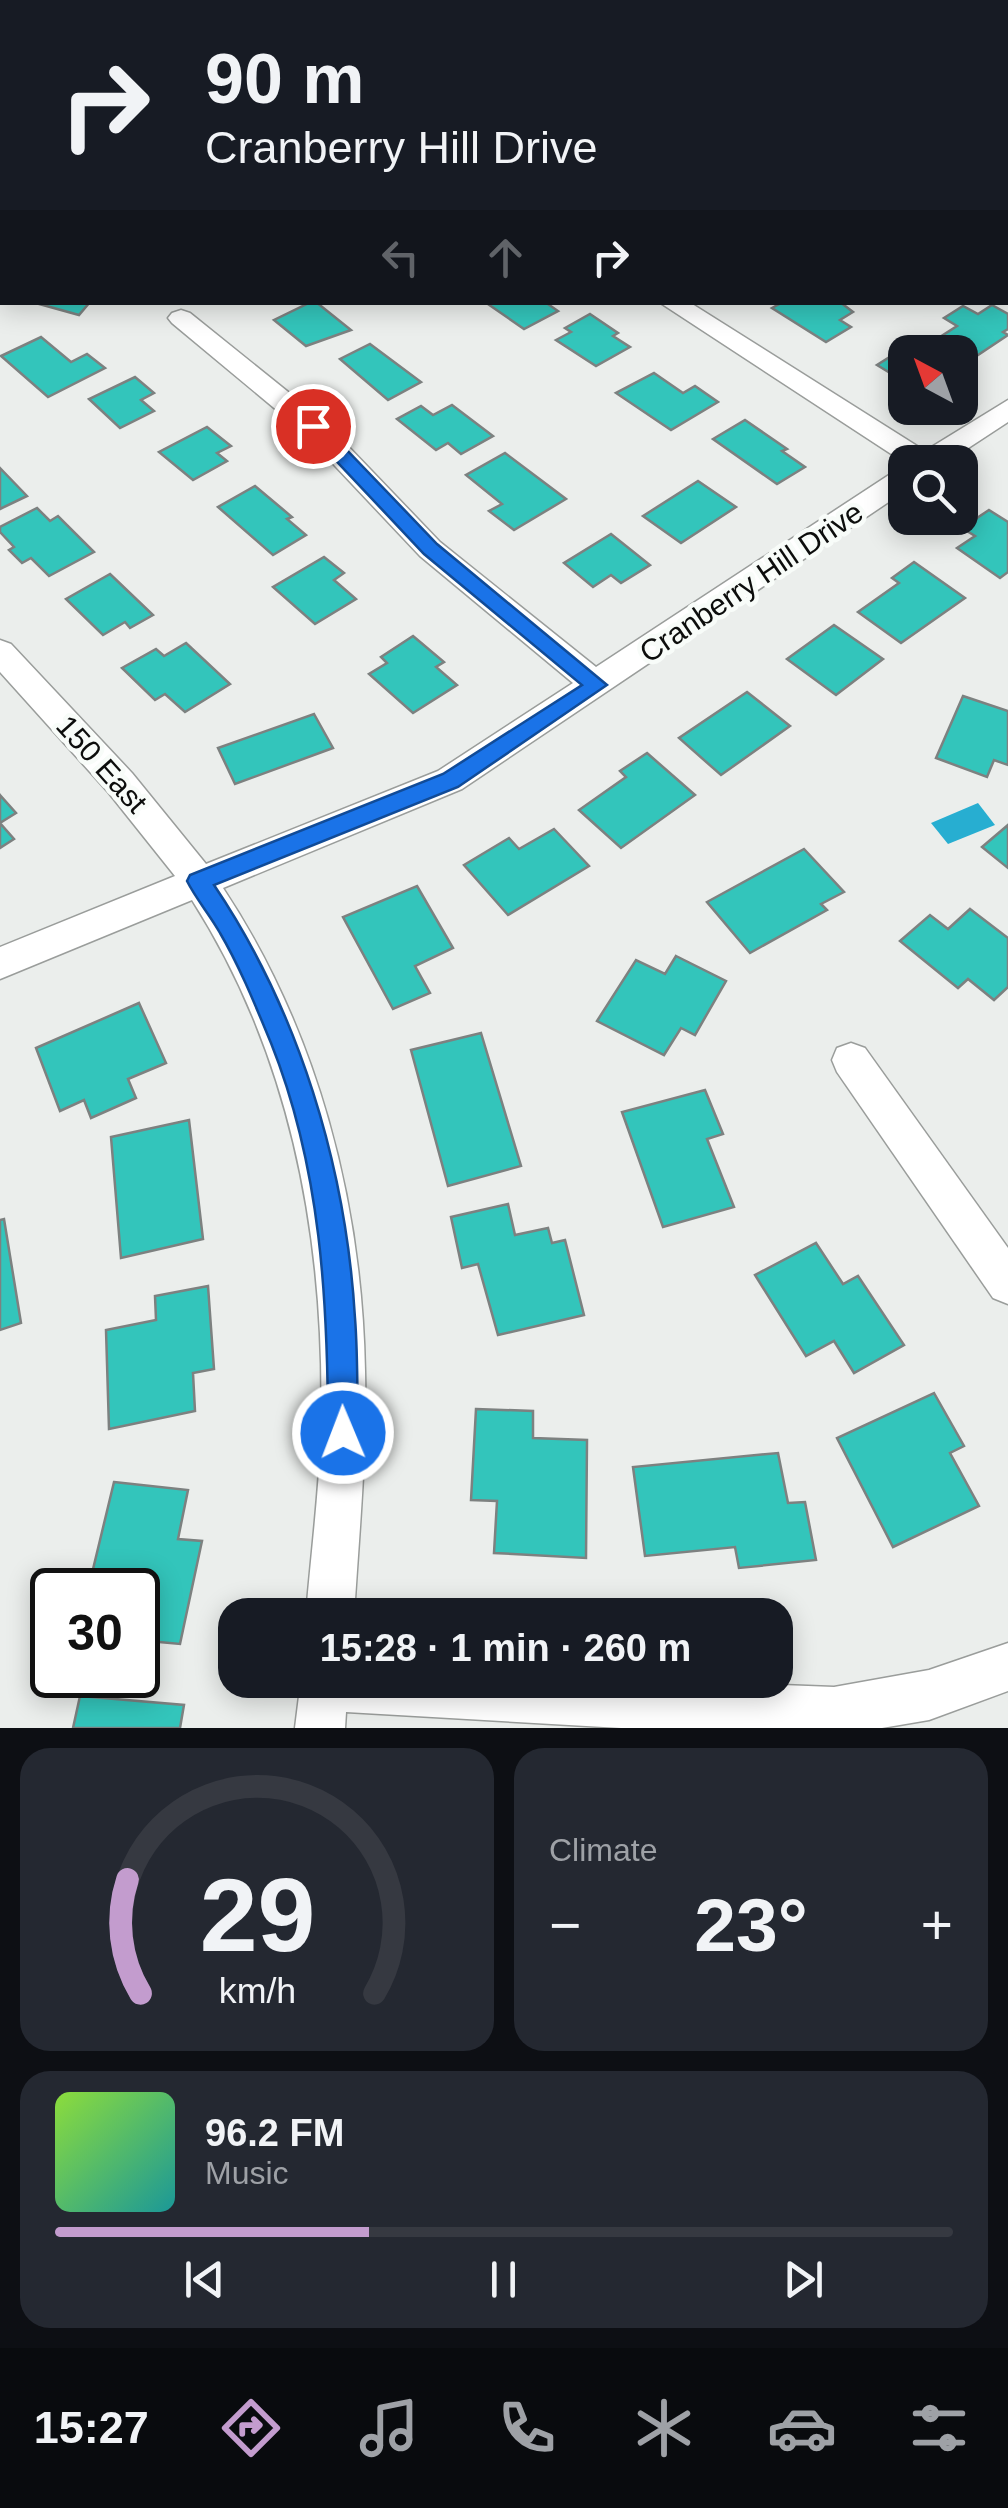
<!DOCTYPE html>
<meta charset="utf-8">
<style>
body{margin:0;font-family:Helvetica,sans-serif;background:#242831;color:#f1f3f6;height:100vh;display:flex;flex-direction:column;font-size:38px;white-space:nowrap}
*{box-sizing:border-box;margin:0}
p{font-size:32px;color:#9ea1a6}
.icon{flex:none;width:55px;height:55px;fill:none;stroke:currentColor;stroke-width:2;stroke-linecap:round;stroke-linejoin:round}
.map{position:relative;height:1728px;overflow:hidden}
.sheet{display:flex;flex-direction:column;gap:20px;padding:20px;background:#0d0f14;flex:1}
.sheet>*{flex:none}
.hud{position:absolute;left:0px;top:0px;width:1010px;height:305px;box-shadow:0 5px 25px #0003;background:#171b24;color:#f1f3f6;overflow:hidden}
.needle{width:65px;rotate:319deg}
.tools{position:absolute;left:888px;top:335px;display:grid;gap:20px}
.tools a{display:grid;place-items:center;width:90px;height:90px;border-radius:20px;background:#171b24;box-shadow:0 5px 25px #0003;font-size:50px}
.speed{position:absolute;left:30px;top:1568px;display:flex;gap:20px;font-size:50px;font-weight:700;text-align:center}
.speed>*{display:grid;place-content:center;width:130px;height:130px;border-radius:50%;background:#171b24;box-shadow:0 5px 25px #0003;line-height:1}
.speed .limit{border:5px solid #111;border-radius:15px;background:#fff;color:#111}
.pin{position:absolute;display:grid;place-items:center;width:85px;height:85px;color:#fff;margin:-42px;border:5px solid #fff;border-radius:50%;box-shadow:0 2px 10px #0007}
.me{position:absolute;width:110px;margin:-55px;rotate:359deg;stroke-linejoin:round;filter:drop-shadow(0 0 8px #0008)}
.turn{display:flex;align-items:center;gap:35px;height:210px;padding:0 40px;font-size:45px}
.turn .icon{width:130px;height:130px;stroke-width:2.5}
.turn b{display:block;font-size:70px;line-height:85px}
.lanes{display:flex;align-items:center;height:95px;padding:0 40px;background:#0003;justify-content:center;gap:50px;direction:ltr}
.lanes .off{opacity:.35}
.big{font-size:75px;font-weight:800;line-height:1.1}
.sheet .widget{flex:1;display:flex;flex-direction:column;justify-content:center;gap:15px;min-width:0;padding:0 35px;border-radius:30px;background:#242831}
.sheet .dial{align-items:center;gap:0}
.dial svg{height:260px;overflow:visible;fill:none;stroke:#363941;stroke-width:7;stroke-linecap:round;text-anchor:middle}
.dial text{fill:#f1f3f6;stroke:none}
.song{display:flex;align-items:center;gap:30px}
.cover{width:120px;height:120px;border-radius:15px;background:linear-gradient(135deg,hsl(90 70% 55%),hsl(180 70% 35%))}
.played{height:10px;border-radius:5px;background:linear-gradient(90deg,#c39cce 35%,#363941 35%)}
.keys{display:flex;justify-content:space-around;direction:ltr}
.heat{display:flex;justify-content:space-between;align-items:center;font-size:55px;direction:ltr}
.sheet .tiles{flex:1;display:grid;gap:20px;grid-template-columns:1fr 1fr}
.widget:last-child{grid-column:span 2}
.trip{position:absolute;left:218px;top:1598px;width:575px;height:100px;border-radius:30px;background:#171b24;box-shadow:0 5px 25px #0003;font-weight:800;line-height:100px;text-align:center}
.tab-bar{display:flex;height:160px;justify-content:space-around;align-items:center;background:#090b0e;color:#9ea1a6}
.tab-bar .icon{width:70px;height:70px}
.tab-bar .on{color:#c39cce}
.tab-bar b{font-size:45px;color:#f1f3f6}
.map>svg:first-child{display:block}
.water{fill:#27aed1}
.building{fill:#33c5bb;stroke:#7d8180;stroke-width:2.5}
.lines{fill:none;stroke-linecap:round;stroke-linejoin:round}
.minor-casing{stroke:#9a9d9b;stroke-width:3}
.tertiary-casing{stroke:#9a9d9b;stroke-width:3}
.primary-casing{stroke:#9a9d9b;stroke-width:58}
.minor{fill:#fff;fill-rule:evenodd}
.tertiary{fill:#fff;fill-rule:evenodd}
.primary{stroke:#fff;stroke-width:55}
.route{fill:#1a73e8;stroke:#114b97;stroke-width:2.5}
.labels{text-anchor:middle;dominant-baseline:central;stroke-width:9;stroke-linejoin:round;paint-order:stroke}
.street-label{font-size:30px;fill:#0c0d0c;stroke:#f8fcf9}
</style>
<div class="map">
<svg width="1008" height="1728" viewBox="0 0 1008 1728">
<rect width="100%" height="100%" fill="#ebeeec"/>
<path class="water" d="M978,803L995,825L948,844L931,823Z"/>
<g class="building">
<path d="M32,302H90L79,315Z"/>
<path d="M311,302H316L351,330L306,346L274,320Z"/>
<path d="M485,302H545L558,311L524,329Z"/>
<path d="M783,302H840L853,312L840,320L851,327L826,342L772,308Z"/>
<path d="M992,305L1008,314V329L1003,332L1008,335L975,357L940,337L957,326L944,318L963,306L978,314Z"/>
<path d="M590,314L618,333L613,336L630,347L596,366L556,340L571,332L565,328Z"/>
<path d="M41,337L71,362L87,354L105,368L48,397L1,356Z"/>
<path d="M370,344L421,382L388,400L340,359Z"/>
<path d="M904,348L911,352H905V382L877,365Z"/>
<path d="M654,373L683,393L695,386L718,402L671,430L616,393Z"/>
<path d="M135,377L154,393L141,400L154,411L120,428L89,399Z"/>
<path d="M452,405L493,436L461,454L448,443L436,450L397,419L421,406L433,415Z"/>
<path d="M745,420L787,449L782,451L805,467L777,484L713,439Z"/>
<path d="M207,427L231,446L217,453L227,461L193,480L159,452Z"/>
<path d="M505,453L566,499L514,530L489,511L502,504L466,475Z"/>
<path d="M0,468L27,496L0,509Z"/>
<path d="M698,481L736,507L681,543L643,516Z"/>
<path d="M255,486L292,517L287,519L306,535L273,555L218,507Z"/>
<path d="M37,508L50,521L58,516L94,552L49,576L31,558L22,563L9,550L14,547L0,532V527Z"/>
<path d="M989,510L1008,522V572L1000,578L957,548L975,536L962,528Z"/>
<path d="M611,534L650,565L621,583L611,575L593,587L564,563Z"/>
<path d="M324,557L344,573L334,580L356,599L315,624L273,587Z"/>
<path d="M914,562L965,598L901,643L858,612L899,583L892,578Z"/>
<path d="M110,574L153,615L130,628L125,622L103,635L66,599Z"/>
<path d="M834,625L883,659L836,695L787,659Z"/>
<path d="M413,636L444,662L436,667L457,685L413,713L369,674L387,663L381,657Z"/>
<path d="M186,643L230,684L185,712L165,694L155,700L122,668L156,649L164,656Z"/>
<path d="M747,692L790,726L721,775L679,738Z"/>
<path d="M963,696L1008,711V765L994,760L987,777L936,758Z"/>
<path d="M314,714L333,748L235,784L218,748Z"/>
<path d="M647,753L695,795L621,848L579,810L626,777L620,771Z"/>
<path d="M0,795L16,813L0,823L14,839L0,848Z"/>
<path d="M1008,825V868L982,847Z"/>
<path d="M554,829L589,866L508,915L464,865L509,838L519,849Z"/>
<path d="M804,849L844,892L821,904L827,910L750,953L707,902Z"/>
<path d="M417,886L453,948L415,966L430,993L393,1009L343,917Z"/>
<path d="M970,909L1008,938V987L994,1000L968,979L958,988L900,941L930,915L948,929Z"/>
<path d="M676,956L726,981L695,1035L681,1028L664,1055L597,1021L636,960L665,974Z"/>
<path d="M139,1003L166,1063L128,1079L136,1098L91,1118L84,1100L60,1111L36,1048Z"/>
<path d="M481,1033L521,1166L448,1186L411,1050Z"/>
<path d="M705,1090L723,1134L707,1139L734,1207L663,1227L622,1112Z"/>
<path d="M189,1120L203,1239L121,1258L111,1137Z"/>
<path d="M508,1204L515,1235L548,1228L552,1243L565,1240L584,1315L498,1335L478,1264L462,1268L451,1217Z"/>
<path d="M4,1219L21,1323L0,1330V1220Z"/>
<path d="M816,1243L843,1284L858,1276L904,1345L854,1373L834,1341L806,1356L755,1275Z"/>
<path d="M208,1286L214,1369L193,1373L195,1411L109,1429L106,1330L156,1320L155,1296Z"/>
<path d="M934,1393L964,1446L950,1453L979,1506L893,1547L837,1438Z"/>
<path d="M476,1409L533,1411V1438L587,1440L586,1558L494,1553L497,1501L471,1500Z"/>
<path d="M778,1453L788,1503L805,1502L816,1560L739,1568L735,1547L645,1556L633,1467Z"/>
<path d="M114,1482L188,1490L178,1539L202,1541L180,1644L138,1640V1590H88Z"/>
<path d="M80,1696L184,1705L180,1728H73Z"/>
</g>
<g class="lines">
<g class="minor-casing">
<g id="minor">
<path d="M2,94V108L0,109V95Z"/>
<path d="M659,302H689L925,451L1008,400V422L947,462L905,463Z"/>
<path d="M181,310L190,313L323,420L440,542L596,667L895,471L905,469V491L462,789L223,888C317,1030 362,1201 365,1371C367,1453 359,1534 354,1615H306C311,1554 319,1494 321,1433C326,1245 294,1060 192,900L0,979V947L175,876L108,792L0,672V640L11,644L132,773L206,864L438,771L573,683L420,556L303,432L172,323L168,318L172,313Z"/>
<path d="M851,1043L865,1048L1008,1248V1304L993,1298L837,1072L832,1060L837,1048Z"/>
<path d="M1008,1643V1691L929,1720L882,1728H621L346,1712L345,1728H295L301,1680H643L834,1687L929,1670Z"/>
</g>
</g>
<g class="tertiary-casing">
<path id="tertiary" d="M851,0H880L881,2H852Z"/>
</g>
<g class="primary-casing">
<g id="primary">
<path d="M525,2L531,0"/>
<path d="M0,221L2,220"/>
</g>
</g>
<use href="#minor" class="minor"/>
<use href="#tertiary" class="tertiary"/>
<use href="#primary" class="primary"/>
</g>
<path class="route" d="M313,420L320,422L437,544L607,685L458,787L214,885C299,1011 346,1167 355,1318C358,1356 357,1395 358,1433L353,1444L343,1448L333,1444L328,1433C328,1301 321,1168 271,1043C256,1007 240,967 220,933C210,915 196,899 187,881L190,875L443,774L582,685L424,554L307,430V422Z"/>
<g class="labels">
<g class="street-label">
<text transform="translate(751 582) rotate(-34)">Cranberry Hill Drive</text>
<text transform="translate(102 764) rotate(48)">150 East</text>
</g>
</g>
</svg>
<div class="tools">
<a><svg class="needle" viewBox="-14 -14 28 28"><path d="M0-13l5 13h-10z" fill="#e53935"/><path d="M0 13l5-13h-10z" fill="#9ea1a6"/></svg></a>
<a><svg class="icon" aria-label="search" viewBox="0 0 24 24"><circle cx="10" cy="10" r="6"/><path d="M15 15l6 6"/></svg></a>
</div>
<div class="speed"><div class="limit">30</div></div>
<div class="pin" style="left:313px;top:426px;background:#d93025"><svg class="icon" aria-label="arrive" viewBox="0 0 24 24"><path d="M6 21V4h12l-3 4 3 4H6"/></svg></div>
<svg class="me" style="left:343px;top:1433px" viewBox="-20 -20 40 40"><circle r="17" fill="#1a73e8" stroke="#fff" stroke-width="3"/><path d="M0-11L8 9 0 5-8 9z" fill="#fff"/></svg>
<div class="trip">15:28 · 1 min · 260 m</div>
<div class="hud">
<div class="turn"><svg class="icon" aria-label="right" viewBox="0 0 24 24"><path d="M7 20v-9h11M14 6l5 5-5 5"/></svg><div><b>90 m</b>Cranberry Hill Drive</div></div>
<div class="lanes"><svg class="icon off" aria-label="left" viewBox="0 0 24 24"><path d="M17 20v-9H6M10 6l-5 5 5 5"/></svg><svg class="icon off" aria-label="ahead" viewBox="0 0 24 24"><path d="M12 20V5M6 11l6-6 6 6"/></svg><svg class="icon" aria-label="right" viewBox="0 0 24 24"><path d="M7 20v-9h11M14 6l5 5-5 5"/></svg></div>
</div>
</div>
<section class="sheet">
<div class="tiles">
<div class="widget dial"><svg viewBox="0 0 100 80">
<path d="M14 69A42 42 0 1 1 86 69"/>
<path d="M14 69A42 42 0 0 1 10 34" stroke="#c39cce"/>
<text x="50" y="56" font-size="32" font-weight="700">29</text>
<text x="50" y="72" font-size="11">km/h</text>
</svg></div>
<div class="widget"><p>Climate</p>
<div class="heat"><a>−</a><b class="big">23°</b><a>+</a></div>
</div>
<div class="widget">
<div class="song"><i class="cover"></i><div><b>96.2 FM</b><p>Music</p></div></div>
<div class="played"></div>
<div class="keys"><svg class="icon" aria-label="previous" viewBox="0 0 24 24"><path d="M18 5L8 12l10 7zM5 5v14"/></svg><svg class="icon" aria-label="pause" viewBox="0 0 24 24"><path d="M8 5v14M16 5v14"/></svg><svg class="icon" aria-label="next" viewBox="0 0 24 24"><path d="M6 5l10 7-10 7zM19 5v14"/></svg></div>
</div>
</div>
</section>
<nav class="tab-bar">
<b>15:27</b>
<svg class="icon on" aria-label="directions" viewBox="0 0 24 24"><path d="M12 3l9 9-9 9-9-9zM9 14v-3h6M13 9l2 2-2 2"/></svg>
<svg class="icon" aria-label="music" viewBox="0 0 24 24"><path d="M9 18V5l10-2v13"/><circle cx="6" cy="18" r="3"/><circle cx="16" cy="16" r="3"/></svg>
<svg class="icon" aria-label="phone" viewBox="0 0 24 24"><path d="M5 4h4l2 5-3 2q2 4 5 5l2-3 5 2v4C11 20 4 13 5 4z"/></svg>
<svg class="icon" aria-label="climate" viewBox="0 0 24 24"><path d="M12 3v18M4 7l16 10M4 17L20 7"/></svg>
<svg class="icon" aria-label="car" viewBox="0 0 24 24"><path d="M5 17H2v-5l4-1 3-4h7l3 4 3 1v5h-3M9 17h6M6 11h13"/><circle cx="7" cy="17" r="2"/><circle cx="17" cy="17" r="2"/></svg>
<svg class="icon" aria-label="filters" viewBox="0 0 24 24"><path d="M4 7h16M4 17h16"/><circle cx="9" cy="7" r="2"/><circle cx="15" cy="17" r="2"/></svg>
</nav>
